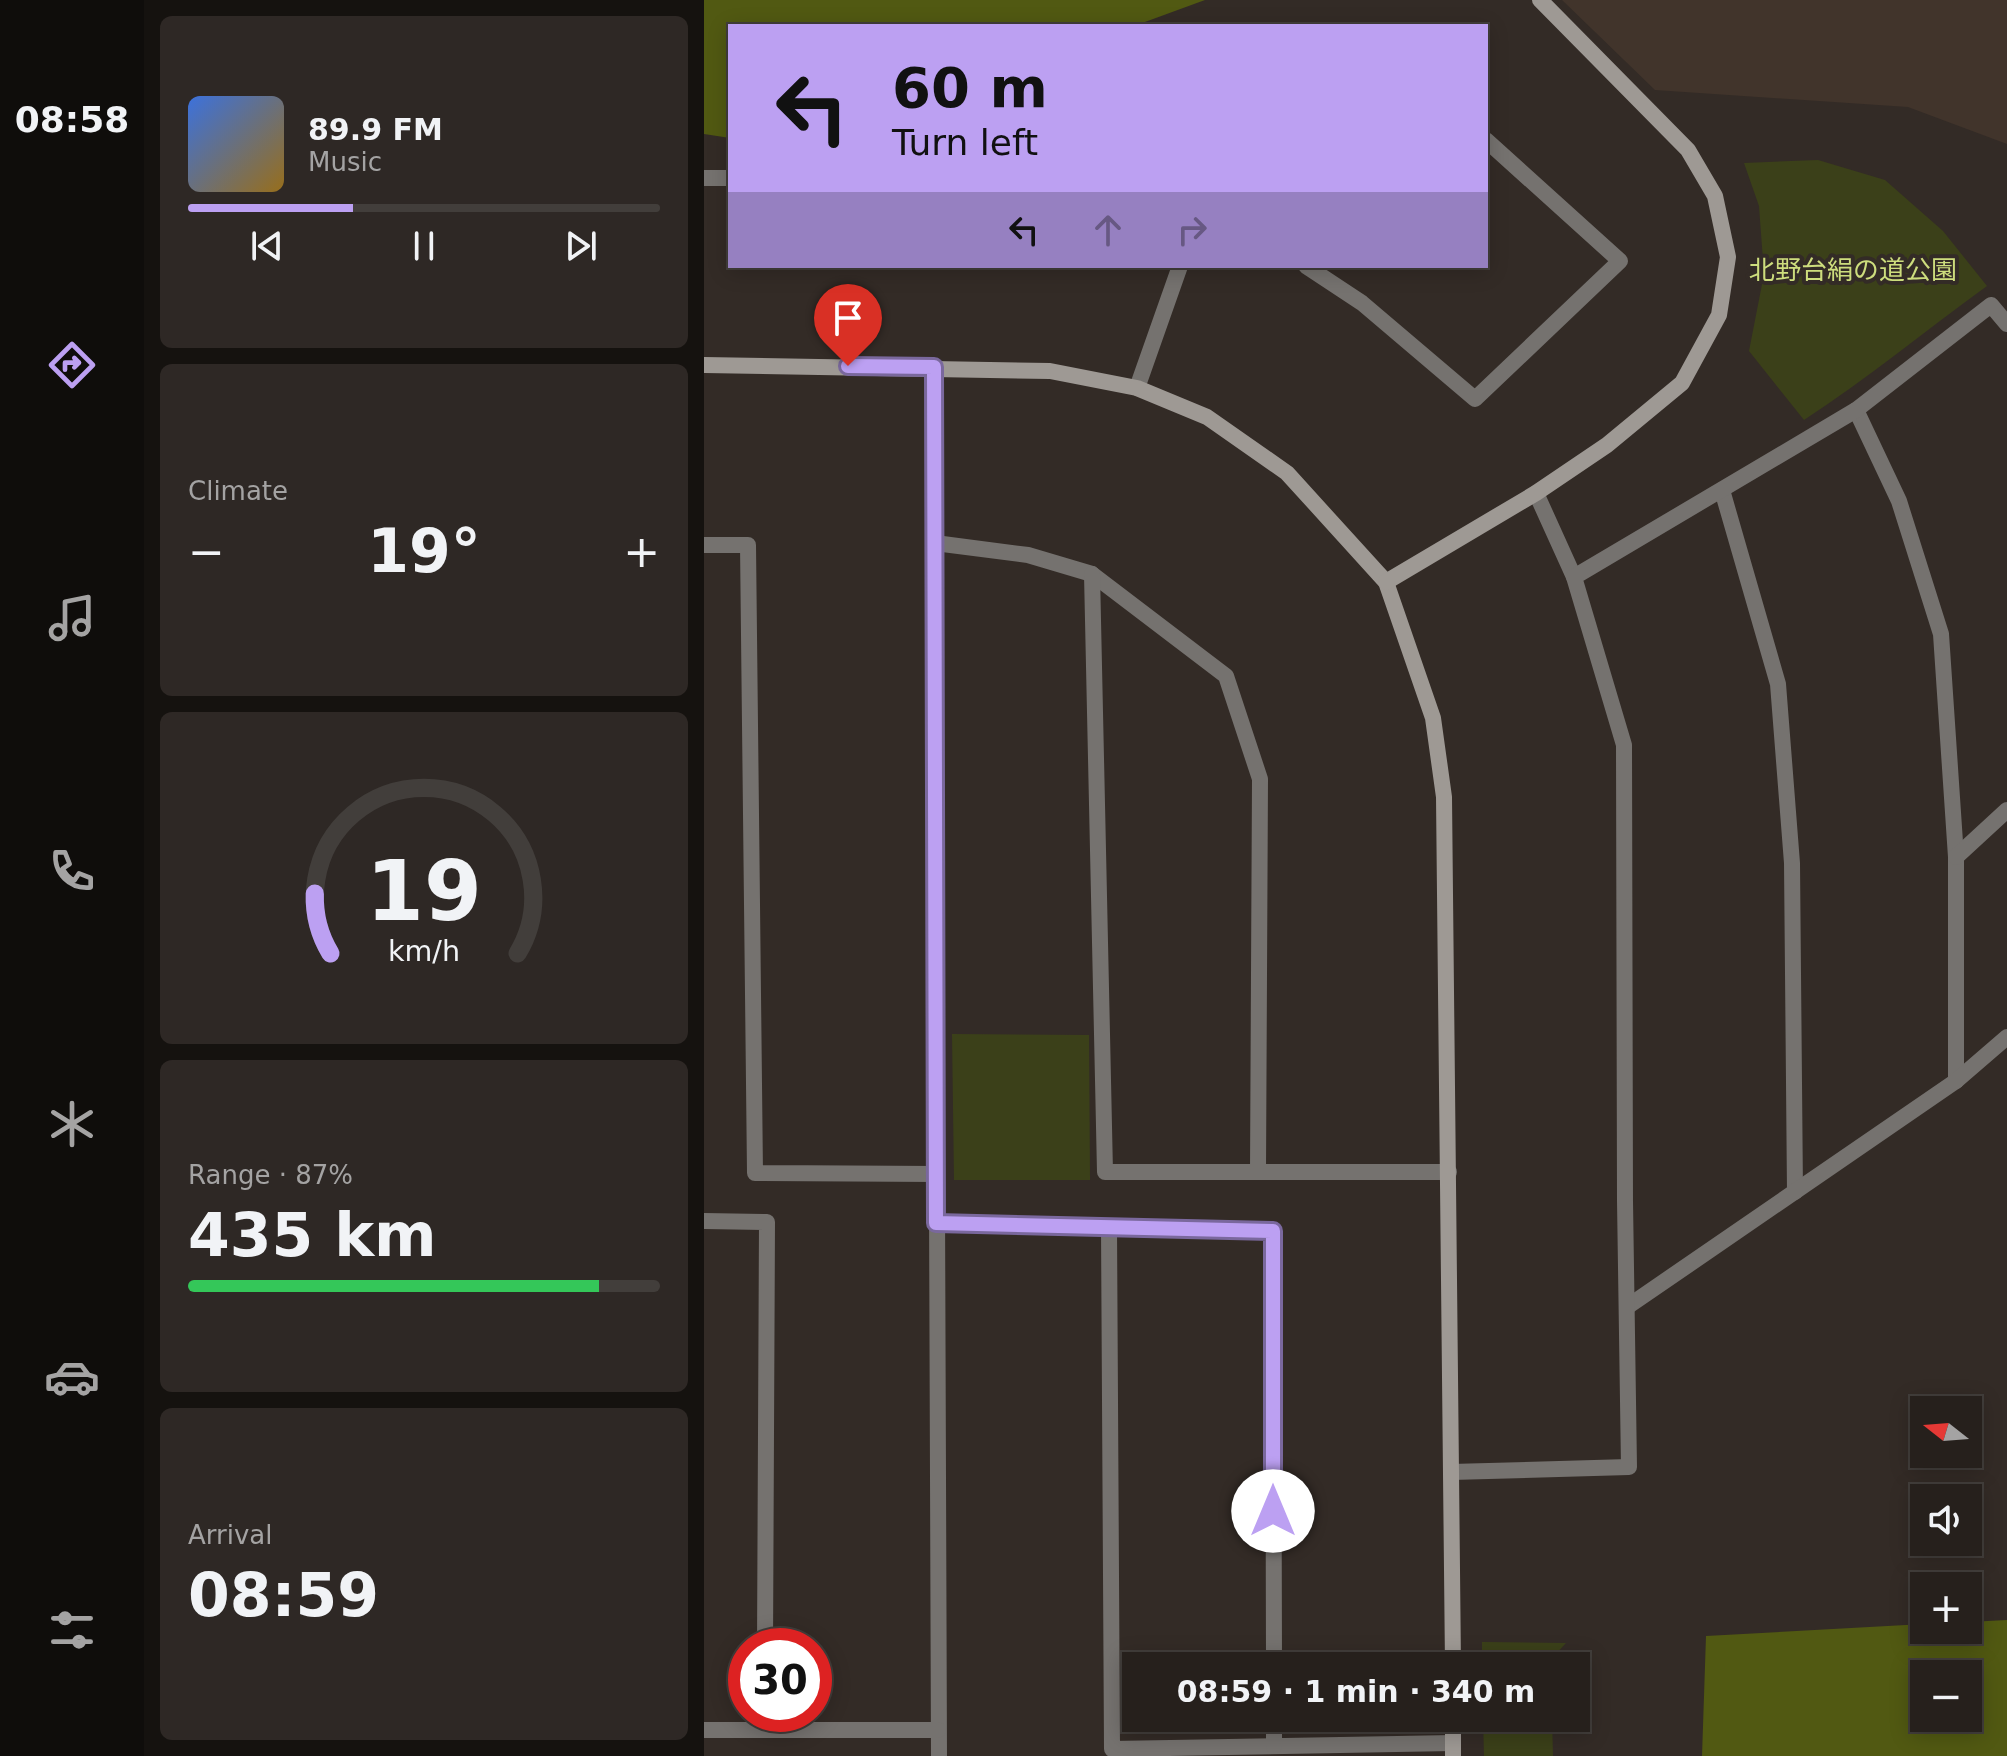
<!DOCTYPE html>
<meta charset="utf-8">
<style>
body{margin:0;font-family:"DejaVu Sans","Noto Sans JP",sans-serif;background:#2e2825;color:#f1f3f6;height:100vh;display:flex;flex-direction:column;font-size:30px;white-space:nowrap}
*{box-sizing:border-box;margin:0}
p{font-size:26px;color:#a4a3a3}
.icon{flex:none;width:44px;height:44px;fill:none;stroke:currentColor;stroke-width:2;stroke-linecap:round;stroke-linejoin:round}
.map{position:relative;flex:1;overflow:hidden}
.details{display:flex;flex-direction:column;gap:16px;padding:16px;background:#15120f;width:560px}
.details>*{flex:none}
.banner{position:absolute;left:24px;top:24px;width:760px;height:244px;border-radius:0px;box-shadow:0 4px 20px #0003,0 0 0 2px #423e3b;background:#bca0f2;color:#111;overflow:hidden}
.needle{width:52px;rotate:287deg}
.tools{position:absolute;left:1206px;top:1396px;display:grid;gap:16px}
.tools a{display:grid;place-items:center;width:72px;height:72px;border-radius:0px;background:#26201c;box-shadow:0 4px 20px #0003,0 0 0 2px #423e3b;font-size:40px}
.speed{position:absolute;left:24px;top:1628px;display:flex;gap:16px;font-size:40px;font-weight:700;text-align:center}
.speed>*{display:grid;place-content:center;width:104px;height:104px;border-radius:50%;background:#26201c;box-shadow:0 4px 20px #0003,0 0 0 2px #423e3b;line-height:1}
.speed .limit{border:12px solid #d22;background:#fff;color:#111}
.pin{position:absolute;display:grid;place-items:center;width:68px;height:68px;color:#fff;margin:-82px -34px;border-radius:50% 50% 50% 0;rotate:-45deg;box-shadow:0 0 8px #0007}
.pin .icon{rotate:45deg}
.me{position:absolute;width:88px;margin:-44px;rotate:0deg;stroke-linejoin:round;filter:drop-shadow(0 0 6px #0008)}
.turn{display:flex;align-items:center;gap:28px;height:168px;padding:0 32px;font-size:36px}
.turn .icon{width:104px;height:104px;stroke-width:2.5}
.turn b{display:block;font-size:56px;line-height:68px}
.lanes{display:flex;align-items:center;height:76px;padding:0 32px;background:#0003;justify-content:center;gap:40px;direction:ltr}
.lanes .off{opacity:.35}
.big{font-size:60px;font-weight:800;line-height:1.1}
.details .widget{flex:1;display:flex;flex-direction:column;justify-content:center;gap:12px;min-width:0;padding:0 28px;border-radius:12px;background:#2e2825}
.details .dial{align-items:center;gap:0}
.dial svg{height:208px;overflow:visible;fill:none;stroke:#423e3b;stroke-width:7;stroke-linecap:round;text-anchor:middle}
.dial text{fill:#f1f3f6;stroke:none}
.song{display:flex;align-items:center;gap:24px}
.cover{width:96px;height:96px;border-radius:12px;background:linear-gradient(135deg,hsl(220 70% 55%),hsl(40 70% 35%))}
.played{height:8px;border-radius:4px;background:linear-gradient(90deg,#bca0f2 35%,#423e3b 35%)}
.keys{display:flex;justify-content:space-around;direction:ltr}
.heat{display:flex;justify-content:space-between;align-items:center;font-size:44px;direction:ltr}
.charge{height:12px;border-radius:6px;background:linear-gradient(90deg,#34c759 87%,#423e3b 0)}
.trip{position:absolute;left:418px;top:1652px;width:468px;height:80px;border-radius:0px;background:#26201c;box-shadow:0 4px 20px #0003,0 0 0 2px #423e3b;font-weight:800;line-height:80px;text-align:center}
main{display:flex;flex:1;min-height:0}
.tabs{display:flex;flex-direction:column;width:144px;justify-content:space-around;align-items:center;background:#0f0d0b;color:#a4a3a3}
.tabs .icon{width:56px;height:56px}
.tabs .current{color:#bca0f2}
.tabs b{font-size:36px;color:#f1f3f6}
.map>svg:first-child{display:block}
.built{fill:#41342b}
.green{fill:#3b4019}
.forest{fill:#515912;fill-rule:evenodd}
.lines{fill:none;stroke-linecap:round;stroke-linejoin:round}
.street{stroke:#75726f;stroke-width:16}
.secondary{stroke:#9e9994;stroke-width:16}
.route-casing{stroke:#7a689d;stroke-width:20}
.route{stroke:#bca0f2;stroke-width:14}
.labels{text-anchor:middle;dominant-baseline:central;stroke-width:8;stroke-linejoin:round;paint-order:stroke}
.park-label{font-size:26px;fill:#cddd7d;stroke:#332b26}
</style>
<main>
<nav class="tabs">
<b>08:58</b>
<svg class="icon current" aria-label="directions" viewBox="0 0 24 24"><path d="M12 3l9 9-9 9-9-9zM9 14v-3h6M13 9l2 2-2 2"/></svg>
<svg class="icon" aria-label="music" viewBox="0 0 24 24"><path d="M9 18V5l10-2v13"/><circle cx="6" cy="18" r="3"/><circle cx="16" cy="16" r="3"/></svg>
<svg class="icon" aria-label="phone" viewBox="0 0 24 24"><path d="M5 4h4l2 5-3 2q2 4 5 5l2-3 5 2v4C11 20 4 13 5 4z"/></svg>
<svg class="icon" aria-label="climate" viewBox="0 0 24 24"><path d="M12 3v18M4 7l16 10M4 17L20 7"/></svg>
<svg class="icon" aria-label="car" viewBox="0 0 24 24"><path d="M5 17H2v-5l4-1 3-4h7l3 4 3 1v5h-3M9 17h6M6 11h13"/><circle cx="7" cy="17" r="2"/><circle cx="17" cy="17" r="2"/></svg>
<svg class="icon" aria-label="filters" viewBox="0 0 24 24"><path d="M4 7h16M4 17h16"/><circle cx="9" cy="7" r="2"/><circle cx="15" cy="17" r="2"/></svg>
</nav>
<section class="details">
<div class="widget">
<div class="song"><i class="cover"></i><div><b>89.9 FM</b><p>Music</p></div></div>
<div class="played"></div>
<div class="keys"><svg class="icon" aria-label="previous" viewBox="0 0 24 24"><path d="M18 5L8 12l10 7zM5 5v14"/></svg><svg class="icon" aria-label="pause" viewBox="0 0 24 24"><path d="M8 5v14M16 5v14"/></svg><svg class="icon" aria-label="next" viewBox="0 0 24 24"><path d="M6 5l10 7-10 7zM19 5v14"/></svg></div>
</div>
<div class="widget"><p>Climate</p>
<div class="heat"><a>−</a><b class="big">19°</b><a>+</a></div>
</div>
<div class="widget dial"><svg viewBox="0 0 100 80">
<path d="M14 69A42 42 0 1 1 86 69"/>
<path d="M14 69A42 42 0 0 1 8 46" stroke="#bca0f2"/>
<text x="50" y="56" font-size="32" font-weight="700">19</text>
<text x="50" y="72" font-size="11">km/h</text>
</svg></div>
<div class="widget"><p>Range · 87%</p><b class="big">435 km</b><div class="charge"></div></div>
<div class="widget"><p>Arrival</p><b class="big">08:59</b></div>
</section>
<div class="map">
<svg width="1303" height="1756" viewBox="0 0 1303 1756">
<rect width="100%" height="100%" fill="#332b26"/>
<path class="built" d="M858,0H1303V144L1204,107L951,90Z"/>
<g class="green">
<path d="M1114,160L1181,180L1239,231L1283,286C1222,330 1163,379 1100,420L1045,351L1060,274L1055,206L1040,163Z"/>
<path d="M248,1034L385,1035L386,1180H250Z"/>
<path d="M778,1642L862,1643L851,1655L849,1666H778Z"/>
<path d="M779,1718H848L849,1756H780Z"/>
</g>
<g class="forest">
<path d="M0,0H501L430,26H26V138L0,134Z"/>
<path d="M1303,1620V1756H998L1002,1636L1220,1624V1630H1264V1622ZM1220,1674H1264V1718H1220Z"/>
</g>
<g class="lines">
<g class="street">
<path d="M0,178H26"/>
<path d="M602,266L658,303L771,399L916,261L782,140"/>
<path d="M230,367L235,1756"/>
<path d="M433,388L476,266"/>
<path d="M1152,410L1195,501L1237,634L1252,857V1081"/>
<path d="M1018,490L1074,684L1088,863L1091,1192"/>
<path d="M832,493L870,577"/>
<path d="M231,543L324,555L388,574L522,676L556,779L554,1171"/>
<path d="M0,545H44L51,1173L233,1174"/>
<path d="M388,574L401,1172H745"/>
<path d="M1252,857L1303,810"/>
<path d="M0,1221L63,1222L61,1646"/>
<path d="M232,1223L569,1231L570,1666"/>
<path d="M405,1227L408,1749L749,1743"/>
<path d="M923,1307L1252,1081L1303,1037"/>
<path d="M747,1472L925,1467L921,1201L920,745L870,577L1152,410L1287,305L1303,324"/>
<path d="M570,1718V1746"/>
<path d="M0,1730H234"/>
</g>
<g class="secondary">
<path d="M0,365L346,371L433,388L503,417L583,473L682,582L729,718L740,797L749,1666"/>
<path d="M682,582L832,493L903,445L978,383L1015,315L1024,257L1011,196L984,150L836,0"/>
<path d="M749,1718V1756"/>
</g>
</g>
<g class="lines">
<g class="route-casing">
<path id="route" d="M144,366L230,367L232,1223L569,1231V1511"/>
</g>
<use href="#route" class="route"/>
</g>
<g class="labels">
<g class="park-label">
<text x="1149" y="270">北野台絹の道公園</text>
</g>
</g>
</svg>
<div class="tools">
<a><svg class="needle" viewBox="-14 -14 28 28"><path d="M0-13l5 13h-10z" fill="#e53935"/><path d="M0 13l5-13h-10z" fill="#a4a3a3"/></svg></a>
<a><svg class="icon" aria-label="sound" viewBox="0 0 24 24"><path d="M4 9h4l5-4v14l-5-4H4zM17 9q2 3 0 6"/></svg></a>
<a>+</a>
<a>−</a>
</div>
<div class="speed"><div class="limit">30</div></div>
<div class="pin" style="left:144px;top:366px;background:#d93025"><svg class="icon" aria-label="arrive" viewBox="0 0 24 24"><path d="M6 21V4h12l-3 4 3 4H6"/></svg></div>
<svg class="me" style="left:569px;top:1511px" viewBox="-20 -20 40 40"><circle r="19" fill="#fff"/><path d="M0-13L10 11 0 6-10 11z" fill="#bca0f2"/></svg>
<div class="trip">08:59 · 1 min · 340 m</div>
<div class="banner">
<div class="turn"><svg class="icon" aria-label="left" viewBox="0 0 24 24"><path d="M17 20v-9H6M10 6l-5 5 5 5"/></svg><div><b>60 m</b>Turn left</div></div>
<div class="lanes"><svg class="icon" aria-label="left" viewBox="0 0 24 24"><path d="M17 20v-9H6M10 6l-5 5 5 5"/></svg><svg class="icon off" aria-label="ahead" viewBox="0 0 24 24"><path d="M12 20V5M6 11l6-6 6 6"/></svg><svg class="icon off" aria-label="right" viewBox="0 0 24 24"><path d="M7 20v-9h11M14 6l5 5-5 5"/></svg></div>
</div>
</div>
</main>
